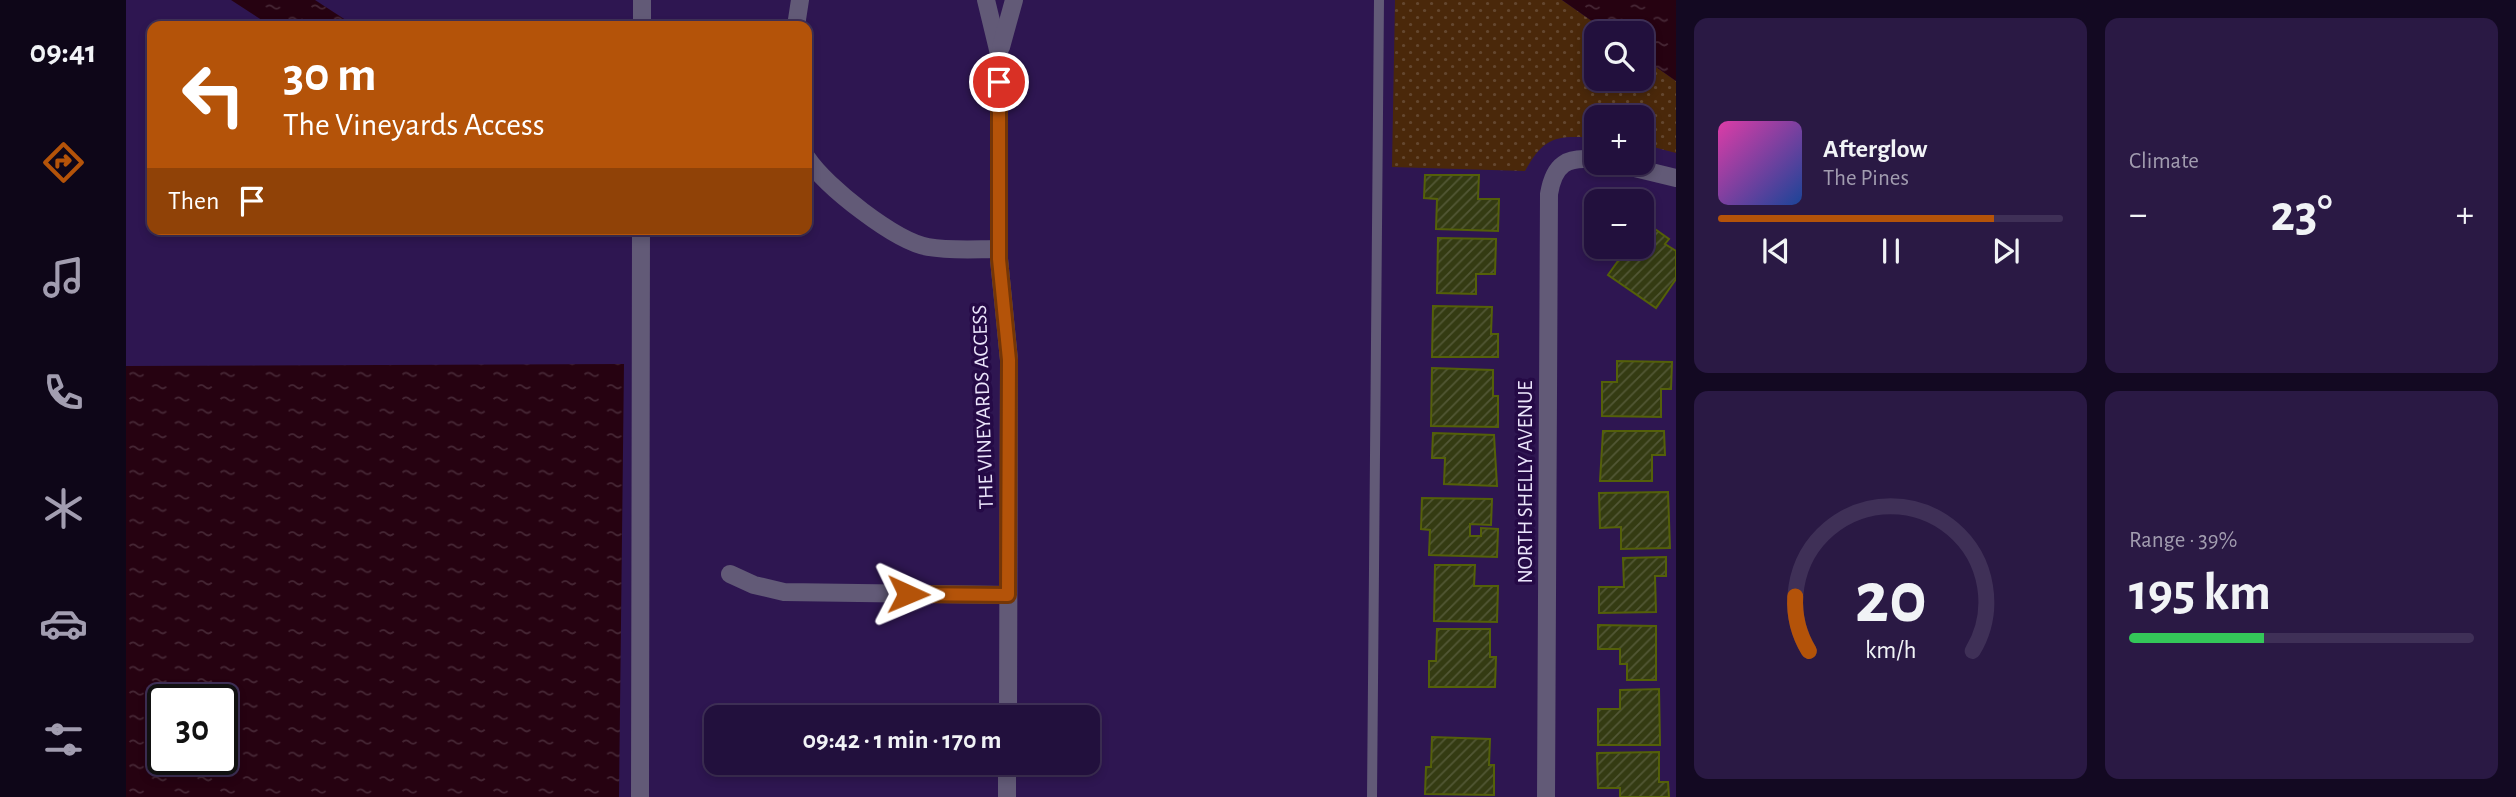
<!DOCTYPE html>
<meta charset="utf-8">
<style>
body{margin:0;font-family:"Alegreya Sans",sans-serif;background:#2a1944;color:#f1f3f6;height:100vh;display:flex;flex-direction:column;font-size:26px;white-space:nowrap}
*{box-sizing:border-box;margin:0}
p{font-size:23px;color:#a29db0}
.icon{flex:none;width:38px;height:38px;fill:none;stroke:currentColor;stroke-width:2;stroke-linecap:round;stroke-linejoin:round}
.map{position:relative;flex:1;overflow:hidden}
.panel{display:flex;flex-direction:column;gap:18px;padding:18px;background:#130922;width:840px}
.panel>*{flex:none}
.top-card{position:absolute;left:21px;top:21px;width:665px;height:214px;border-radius:14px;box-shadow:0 4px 10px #0003,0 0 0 2px #3f3057;background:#b45309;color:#fff;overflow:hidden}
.controls{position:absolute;left:1458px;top:21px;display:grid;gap:14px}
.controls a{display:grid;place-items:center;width:70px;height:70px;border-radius:14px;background:#22103d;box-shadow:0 4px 10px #0003,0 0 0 2px #3f3057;font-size:35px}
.speed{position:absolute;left:21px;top:684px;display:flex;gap:14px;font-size:35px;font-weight:700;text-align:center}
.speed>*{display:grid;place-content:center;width:91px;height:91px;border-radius:50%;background:#22103d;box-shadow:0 4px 10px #0003,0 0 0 2px #3f3057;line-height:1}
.speed .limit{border:4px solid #111;border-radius:10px;background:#fff;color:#111}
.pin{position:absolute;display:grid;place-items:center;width:60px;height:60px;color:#fff;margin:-30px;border:4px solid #fff;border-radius:50%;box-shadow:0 2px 7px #0007}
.me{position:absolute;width:77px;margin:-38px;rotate:91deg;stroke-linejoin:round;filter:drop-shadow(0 0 5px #0008)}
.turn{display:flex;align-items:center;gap:24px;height:147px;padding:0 21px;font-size:32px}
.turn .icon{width:91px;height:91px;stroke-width:2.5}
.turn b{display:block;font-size:49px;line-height:60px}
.then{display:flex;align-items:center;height:66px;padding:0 21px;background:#0003;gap:14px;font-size:26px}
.big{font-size:52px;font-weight:700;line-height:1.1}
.panel .card{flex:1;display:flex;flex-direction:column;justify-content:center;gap:10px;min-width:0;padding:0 24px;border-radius:14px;background:#2a1944}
.panel .dial{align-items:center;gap:0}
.dial svg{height:182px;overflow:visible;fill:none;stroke:#3f3057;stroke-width:7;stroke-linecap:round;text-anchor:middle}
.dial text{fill:#f1f3f6;stroke:none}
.song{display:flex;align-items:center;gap:21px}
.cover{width:84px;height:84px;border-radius:10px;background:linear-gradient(135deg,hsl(320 70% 55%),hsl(220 70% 35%))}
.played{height:7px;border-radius:4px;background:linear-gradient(90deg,#b45309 80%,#3f3057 80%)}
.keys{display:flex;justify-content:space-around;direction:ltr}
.heat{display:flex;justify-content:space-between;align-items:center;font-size:38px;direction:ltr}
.charge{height:10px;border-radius:5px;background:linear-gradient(90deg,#34c759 39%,#3f3057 0)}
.panel .tiles{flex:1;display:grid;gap:18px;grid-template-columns:repeat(2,1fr)}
.trip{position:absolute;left:578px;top:705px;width:396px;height:70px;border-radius:14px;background:#22103d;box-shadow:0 4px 10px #0003,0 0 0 2px #3f3057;font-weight:700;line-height:70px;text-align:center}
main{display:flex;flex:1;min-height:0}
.dock{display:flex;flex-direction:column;width:126px;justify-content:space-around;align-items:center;background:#0e0618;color:#a29db0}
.dock .icon{width:49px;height:49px}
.dock .on{color:#b45309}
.dock b{font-size:32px;color:#f1f3f6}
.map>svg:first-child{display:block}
.park{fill:url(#park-dots)}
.water{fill:url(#water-ripples);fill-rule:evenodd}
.building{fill:url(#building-hatch);stroke:#546009;stroke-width:2}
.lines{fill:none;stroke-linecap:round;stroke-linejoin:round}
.lane{stroke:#625a77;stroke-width:10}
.street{stroke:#625a77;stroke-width:18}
.route-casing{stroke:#753606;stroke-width:18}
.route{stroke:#b45309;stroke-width:12}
.labels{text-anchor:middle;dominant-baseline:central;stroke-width:7;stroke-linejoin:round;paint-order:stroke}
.street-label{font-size:21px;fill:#ebe5fb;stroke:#250a46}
</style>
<main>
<nav class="dock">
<b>09:41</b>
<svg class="icon on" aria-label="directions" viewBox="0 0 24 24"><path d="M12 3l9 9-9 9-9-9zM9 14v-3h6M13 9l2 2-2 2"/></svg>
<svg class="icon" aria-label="music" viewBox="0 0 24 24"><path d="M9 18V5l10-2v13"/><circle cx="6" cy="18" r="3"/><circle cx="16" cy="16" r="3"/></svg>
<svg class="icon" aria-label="phone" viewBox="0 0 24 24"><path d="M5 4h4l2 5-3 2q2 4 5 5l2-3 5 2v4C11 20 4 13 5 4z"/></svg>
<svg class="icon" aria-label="climate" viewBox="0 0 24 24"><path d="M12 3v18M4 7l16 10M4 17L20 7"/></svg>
<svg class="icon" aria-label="car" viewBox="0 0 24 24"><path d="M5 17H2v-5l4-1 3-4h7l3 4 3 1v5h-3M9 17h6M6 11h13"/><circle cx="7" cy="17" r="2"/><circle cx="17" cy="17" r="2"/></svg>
<svg class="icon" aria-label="filters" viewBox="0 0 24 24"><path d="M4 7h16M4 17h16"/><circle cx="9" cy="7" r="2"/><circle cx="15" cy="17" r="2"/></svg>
</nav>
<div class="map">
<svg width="1550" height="797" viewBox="0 0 1550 797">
<defs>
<pattern id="park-dots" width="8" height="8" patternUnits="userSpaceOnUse" patternTransform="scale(1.75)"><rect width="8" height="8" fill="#4a280a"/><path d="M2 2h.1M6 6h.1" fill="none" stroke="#64472f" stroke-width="1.8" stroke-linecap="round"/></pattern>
<pattern id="water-ripples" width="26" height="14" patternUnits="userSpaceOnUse" patternTransform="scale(1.75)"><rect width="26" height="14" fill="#260211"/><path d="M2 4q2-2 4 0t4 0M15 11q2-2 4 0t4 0" fill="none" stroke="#462735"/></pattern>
<pattern id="building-hatch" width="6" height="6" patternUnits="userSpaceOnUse" patternTransform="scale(1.75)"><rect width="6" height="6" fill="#343b12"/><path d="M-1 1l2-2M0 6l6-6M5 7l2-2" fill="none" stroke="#525735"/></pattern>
</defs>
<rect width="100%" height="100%" fill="#2e1651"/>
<path class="park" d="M1269,0H1436L1483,33H1470V79H1516V57L1550,81V153L1516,144V117H1470V138C1431,135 1418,136 1399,171L1266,167Z"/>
<g class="water">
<path d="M105,0H189L229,26H145Z"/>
<path d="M1436,0H1550V81L1516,57V33H1483Z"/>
<path d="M498,364L493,797H0V366ZM37,700H96V760H37Z"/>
</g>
<g class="building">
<path d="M1299,175H1353L1352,199H1373L1372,231L1310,229L1311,199L1298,198Z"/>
<path d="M1519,222L1543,239L1539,244L1550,251V279L1530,308L1482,275L1502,247H1516V227Z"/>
<path d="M1312,238L1370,239L1369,274H1350V294L1311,293Z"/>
<path d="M1307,306L1366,307L1365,334H1372V357H1306Z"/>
<path d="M1491,361L1546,362L1545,389H1535V417L1476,416V382H1491Z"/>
<path d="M1306,368L1367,370V396H1372V427L1305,426Z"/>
<path d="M1477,431H1538L1539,455H1526V481H1474Z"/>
<path d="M1307,433L1368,435L1371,486L1318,484L1319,458H1306Z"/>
<path d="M1542,492L1544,548L1495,549V527L1474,528L1473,493Z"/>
<path d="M1296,498L1366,499L1365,525L1344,524V536H1355V528L1372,529L1371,557L1303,555L1304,530L1295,529Z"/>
<path d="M1540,557V576H1529L1530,612L1473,613V587H1498L1497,558Z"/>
<path d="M1309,565H1349L1348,586H1372L1371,622L1308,621Z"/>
<path d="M1472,625L1530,626V680H1501V664H1494V649H1472Z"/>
<path d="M1311,629H1364V657H1370L1369,687H1303V661H1310Z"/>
<path d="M1533,689L1534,745H1472V709H1494V690Z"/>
<path d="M1306,737L1364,739L1363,765H1368V795L1299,794L1300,767H1305Z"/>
<path d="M1533,752V782H1542L1543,797H1494V788H1472L1471,753Z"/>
</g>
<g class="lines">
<path class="lane" d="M1246,797L1253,0"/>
<g class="street">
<path d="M860,0L873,54V259L883,360L882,718"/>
<path d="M516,26V0"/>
<path d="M670,26L674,0"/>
<path d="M875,47L888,0"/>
<path d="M681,158C700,187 769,241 802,247C825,251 850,249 873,249"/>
<path d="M1488,163L1550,178"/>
<path d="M604,574L628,585L658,592L882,595"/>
<path d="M514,797L515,229"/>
<path d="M881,797V763"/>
<path d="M1420,797L1423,194C1428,164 1441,156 1470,160"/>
</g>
</g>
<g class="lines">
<g class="route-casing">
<path id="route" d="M782,594L882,595L883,360L873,259V82"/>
</g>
<use href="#route" class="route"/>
</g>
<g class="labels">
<g class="street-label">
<text transform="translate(857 407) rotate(-92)">THE VINEYARDS ACCESS</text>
<text transform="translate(1399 482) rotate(-90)">NORTH SHELLY AVENUE</text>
</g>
</g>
</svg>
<div class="controls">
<a><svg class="icon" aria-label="search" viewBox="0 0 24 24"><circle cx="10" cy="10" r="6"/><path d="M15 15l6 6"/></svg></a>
<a>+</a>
<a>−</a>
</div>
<div class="speed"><div class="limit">30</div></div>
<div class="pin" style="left:873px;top:82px;background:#d93025"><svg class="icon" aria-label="arrive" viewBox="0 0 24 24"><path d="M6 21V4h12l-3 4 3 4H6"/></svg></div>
<svg class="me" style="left:782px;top:594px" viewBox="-20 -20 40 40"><path d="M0-17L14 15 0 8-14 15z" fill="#b45309" stroke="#fff" stroke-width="4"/></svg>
<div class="trip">09:42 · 1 min · 170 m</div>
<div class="top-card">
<div class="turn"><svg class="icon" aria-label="left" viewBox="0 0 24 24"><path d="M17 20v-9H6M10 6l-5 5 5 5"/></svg><div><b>30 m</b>The Vineyards Access</div></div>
<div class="then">Then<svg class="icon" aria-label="arrive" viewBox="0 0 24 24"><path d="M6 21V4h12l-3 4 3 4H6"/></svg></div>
</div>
</div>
<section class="panel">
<div class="tiles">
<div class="card">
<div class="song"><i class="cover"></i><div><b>Afterglow</b><p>The Pines</p></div></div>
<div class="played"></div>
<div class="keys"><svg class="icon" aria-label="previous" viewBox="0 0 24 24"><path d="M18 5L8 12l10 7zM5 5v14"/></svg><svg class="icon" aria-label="pause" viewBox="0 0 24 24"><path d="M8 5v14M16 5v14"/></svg><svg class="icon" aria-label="next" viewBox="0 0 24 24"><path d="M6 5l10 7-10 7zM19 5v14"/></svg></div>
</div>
<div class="card"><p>Climate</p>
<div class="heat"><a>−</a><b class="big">23°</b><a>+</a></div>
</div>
<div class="card dial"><svg viewBox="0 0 100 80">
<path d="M14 69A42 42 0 1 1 86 69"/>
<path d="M14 69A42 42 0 0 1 8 45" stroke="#b45309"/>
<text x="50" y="56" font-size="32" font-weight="700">20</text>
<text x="50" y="72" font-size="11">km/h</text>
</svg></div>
<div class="card"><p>Range · 39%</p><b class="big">195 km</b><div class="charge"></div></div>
</div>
</section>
</main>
